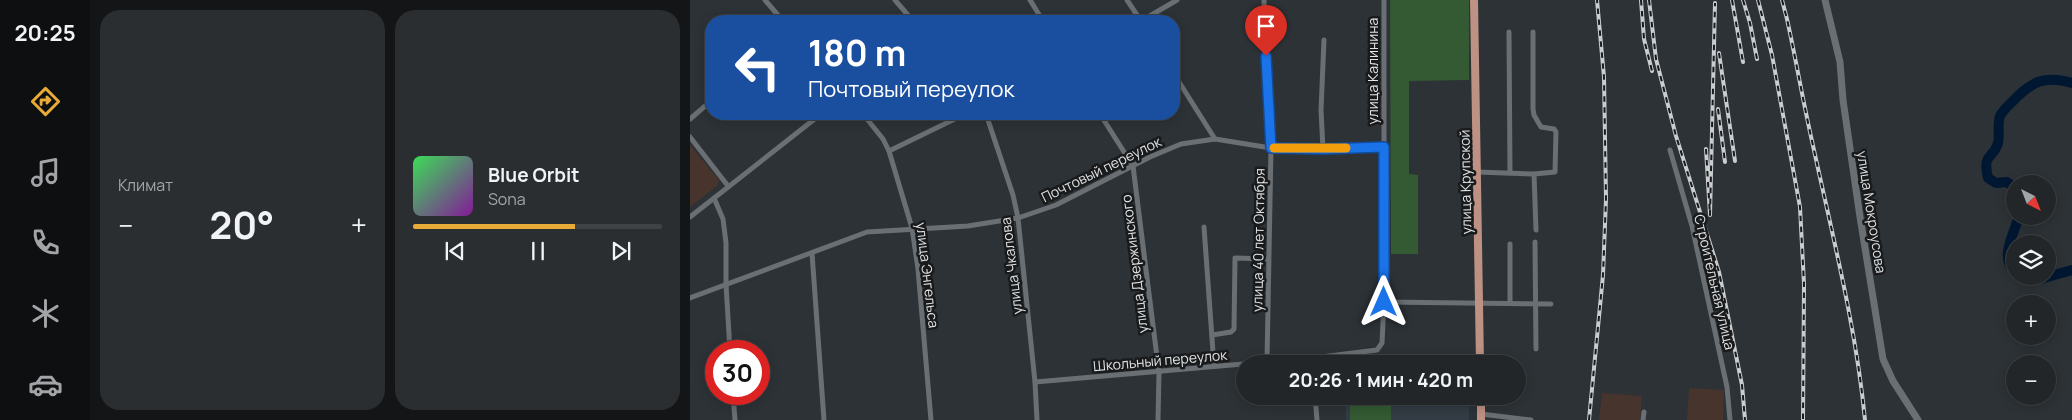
<!DOCTYPE html>
<html lang="ru">
<meta charset="utf-8">
<style>
body{margin:0;font-family:Manrope,sans-serif;background:#2a2e30;color:#f1f3f6;height:100vh;display:flex;flex-direction:column;font-size:19px;white-space:nowrap}
*{box-sizing:border-box;margin:0}
p{font-size:16px;color:#a2a5a8}
.icon{flex:none;width:28px;height:28px;fill:none;stroke:currentColor;stroke-width:2;stroke-linecap:round;stroke-linejoin:round}
.map{position:relative;flex:1;overflow:hidden}
.sheet{display:flex;flex-direction:column;gap:10px;padding:10px;background:#131516;width:600px}
.sheet>*{flex:none}
.guide{position:absolute;left:15px;top:15px;width:475px;height:105px;border-radius:20px;box-shadow:0 2px 12px #0003,0 0 0 1px #3f4345;background:#1a4fa0;color:#fff;overflow:hidden}
.needle{width:32px;rotate:138deg}
.tools{position:absolute;left:1316px;top:175px;display:grid;gap:10px}
.tools a{display:grid;place-items:center;width:50px;height:50px;border-radius:50%;background:#222628;box-shadow:0 2px 12px #0003,0 0 0 1px #3f4345;font-size:25px}
.speed{position:absolute;left:15px;top:340px;display:flex;gap:10px;font-size:25px;font-weight:700;text-align:center}
.speed>*{display:grid;place-content:center;width:65px;height:65px;border-radius:50%;background:#222628;box-shadow:0 2px 12px #0003,0 0 0 1px #3f4345;line-height:1}
.speed .limit{border:8px solid #d22;background:#fff;color:#111}
.pin{position:absolute;display:grid;place-items:center;width:42px;height:42px;color:#fff;margin:-51px -21px;border-radius:50% 50% 50% 0;rotate:-45deg;box-shadow:0 0 5px #0007}
.pin .icon{rotate:45deg}
.me{position:absolute;width:55px;margin:-28px;rotate:0deg;stroke-linejoin:round;filter:drop-shadow(0 0 4px #0008)}
.turn{display:flex;align-items:center;gap:18px;height:105px;padding:0 20px;font-size:22px}
.turn .icon{width:65px;height:65px;stroke-width:2.5}
.turn b{display:block;font-size:35px;line-height:42px}
.big{font-size:38px;font-weight:700;line-height:1.1}
.sheet .card{flex:1;display:flex;flex-direction:column;justify-content:center;gap:8px;min-width:0;padding:0 18px;border-radius:20px;background:#2a2e30}
.song{display:flex;align-items:center;gap:15px}
.cover{width:60px;height:60px;border-radius:8px;background:linear-gradient(135deg,hsl(130 70% 55%),hsl(290 70% 35%))}
.played{height:5px;border-radius:2px;background:linear-gradient(90deg,#e9ab37 65%,#3f4345 65%)}
.keys{display:flex;justify-content:space-around;direction:ltr}
.heat{display:flex;justify-content:space-between;align-items:center;font-size:28px;direction:ltr}
.sheet .tiles{flex:1;display:grid;gap:10px;grid-template-columns:repeat(2,1fr)}
.trip{position:absolute;left:546px;top:355px;width:290px;height:50px;border-radius:25px;background:#222628;box-shadow:0 2px 12px #0003,0 0 0 1px #3f4345;font-weight:700;line-height:50px;text-align:center}
main{display:flex;flex:1;min-height:0}
.tabs{display:flex;flex-direction:column;width:90px;justify-content:space-around;align-items:center;background:#0e0f10;color:#a2a5a8}
.tabs .icon{width:35px;height:35px}
.tabs .current{color:#e9ab37}
.tabs b{font-size:22px;color:#f1f3f6}
.map>svg:first-child{display:block}
.industrial{fill:#47342d}
.built{fill:#333c44}
.green{fill:#335a33}
.lines{fill:none;stroke-linecap:round;stroke-linejoin:round}
.river{stroke:#001732;stroke-width:10}
.street{stroke:#6a6f73;stroke-width:5}
.secondary{stroke:#6a6f73;stroke-width:7}
.primary{stroke:#bd9183;stroke-width:8}
.rail-casing{stroke:#cacdd0;stroke-width:4}
.rail{stroke:#181a1b;stroke-width:2;stroke-dasharray:5.5;stroke-linecap:butt}
.route-casing{stroke:#114b97;stroke-width:12}
.route{stroke:#1a73e8;stroke-width:9}
.slow{stroke:#f59e0b;stroke-width:9}
.labels{text-anchor:middle;dominant-baseline:central;stroke-width:5;stroke-linejoin:round;paint-order:stroke}
.street-label{font-size:14px;fill:#e0e3e5;stroke:#181a1b}
</style>
<main>
<nav class="tabs">
<b>20:25</b>
<svg class="icon current" aria-label="directions" viewBox="0 0 24 24"><path d="M12 3l9 9-9 9-9-9zM9 14v-3h6M13 9l2 2-2 2"/></svg>
<svg class="icon" aria-label="music" viewBox="0 0 24 24"><path d="M9 18V5l10-2v13"/><circle cx="6" cy="18" r="3"/><circle cx="16" cy="16" r="3"/></svg>
<svg class="icon" aria-label="phone" viewBox="0 0 24 24"><path d="M5 4h4l2 5-3 2q2 4 5 5l2-3 5 2v4C11 20 4 13 5 4z"/></svg>
<svg class="icon" aria-label="climate" viewBox="0 0 24 24"><path d="M12 3v18M4 7l16 10M4 17L20 7"/></svg>
<svg class="icon" aria-label="car" viewBox="0 0 24 24"><path d="M5 17H2v-5l4-1 3-4h7l3 4 3 1v5h-3M9 17h6M6 11h13"/><circle cx="7" cy="17" r="2"/><circle cx="17" cy="17" r="2"/></svg>
</nav>
<section class="sheet">
<div class="tiles">
<div class="card"><p>Климат</p>
<div class="heat"><a>−</a><b class="big">20°</b><a>+</a></div>
</div>
<div class="card">
<div class="song"><i class="cover"></i><div><b>Blue Orbit</b><p>Sona</p></div></div>
<div class="played"></div>
<div class="keys"><svg class="icon" aria-label="previous" viewBox="0 0 24 24"><path d="M18 5L8 12l10 7zM5 5v14"/></svg><svg class="icon" aria-label="pause" viewBox="0 0 24 24"><path d="M8 5v14M16 5v14"/></svg><svg class="icon" aria-label="next" viewBox="0 0 24 24"><path d="M6 5l10 7-10 7zM19 5v14"/></svg></div>
</div>
</div>
</section>
<div class="map">
<svg width="1382" height="420" viewBox="0 0 1382 420">
<rect width="100%" height="100%" fill="#2d3236"/>
<g class="industrial">
<path d="M0,145L29,180L27,186L0,207Z"/>
<path d="M999,388L1034,390L1033,420H997Z"/>
<path d="M912,393L952,396L950,420H909Z"/>
</g>
<g class="built">
<rect x="656" y="356" width="123" height="8"/>
<rect x="656" y="396" width="123" height="24"/>
</g>
<g class="green">
<path d="M700,0H779V80L719,81V174L728,175V254H701Z"/>
<rect x="660" y="396" width="41" height="24"/>
</g>
<g class="lines">
<g class="river">
<path d="M1325,188L1317,182L1306,183L1298,178C1292,152 1303,160 1308,143C1310,134 1307,124 1310,116C1313,110 1319,105 1323,101C1342,81 1355,75 1382,83"/>
<path d="M1325,272C1309,257 1324,234 1329,216"/>
<path d="M1330,276L1343,281L1382,270"/>
</g>
<g class="street">
<path d="M75,0L93,21"/>
<path d="M205,0L223,21"/>
<path d="M340,0L353,21"/>
<path d="M437,0L451,21"/>
<path d="M574,0L581,148L577,361"/>
<path d="M451,21L487,0"/>
<path d="M819,32L820,173"/>
<path d="M484,74L525,139"/>
<path d="M173,114L193,139L199,151L222,228L228,269L241,420"/>
<path d="M296,114L323,195L328,218L345,382L347,420"/>
<path d="M410,114L443,166L469,373L468,420"/>
<path d="M0,119L21,101"/>
<path d="M0,137L38,186"/>
<path d="M633,149L631,110L634,40"/>
<path d="M980,150L1002,226L1037,387L1040,420"/>
<path d="M199,151L275,114"/>
<path d="M787,172L844,174L865,172L866,132L864,129L851,127L844,115L843,109V32"/>
<path d="M844,174L846,230"/>
<path d="M24,198L33,219L36,243V284L40,351"/>
<path d="M0,217L131,114"/>
<path d="M514,227L524,366"/>
<path d="M845,242L846,349"/>
<path d="M122,253L134,420"/>
<path d="M0,298L177,232L278,226L328,218L366,205L460,157L491,144L525,139L581,148L633,149L694,147"/>
<path d="M694,302L861,304"/>
<path d="M820,303V244"/>
<path d="M522,335L541,332L544,329L545,258L578,259"/>
<path d="M345,382L623,358L687,350L692,343L694,302V0"/>
<path d="M43,394L45,420"/>
<path d="M625,396L627,420"/>
<path d="M791,414L841,420"/>
<path d="M953,420L954,412"/>
</g>
<path class="secondary" d="M1135,0L1150,62L1153,100L1170,217L1193,359L1203,381L1228,420"/>
<g class="primary">
<path d="M784,0L790,364"/>
<path d="M791,396V420"/>
</g>
<g class="rail-casing">
<g id="rail">
<path d="M951,0L954,39L962,71"/>
<path d="M959,0L966,59L986,136L1029,272L1052,385L1055,420"/>
<path d="M1042,0L1053,62"/>
<path d="M1053,0L1060,23L1067,59"/>
<path d="M1068,0L1082,55L1110,207L1114,284L1113,420"/>
<path d="M1092,0L1097,19C1106,60 1113,101 1122,141C1142,234 1166,326 1175,420"/>
<path d="M1029,53L1045,161"/>
<path d="M1028,109L1035,162"/>
<path d="M1016,149L1020,215L1025,3"/>
<path d="M899,420L913,275L916,199L914,77L907,0"/>
</g>
</g>
<use href="#rail" class="rail"/>
</g>
<g class="lines">
<g class="route-casing">
<path id="route" d="M576,56L581,148L633,149L694,147V302"/>
</g>
<use href="#route" class="route"/>
<path class="slow" d="M584,148H656"/>
</g>
<g class="labels">
<g class="street-label">
<text transform="translate(682 71) rotate(-90)">улица Калинина</text>
<text transform="translate(411 169) rotate(-26)">Почтовый переулок</text>
<text transform="translate(775 182) rotate(-91)">улица Крупской</text>
<text transform="translate(1182 212) rotate(81)">улица Мокроусова</text>
<text transform="translate(568 240) rotate(-89)">улица 40 лет Октября</text>
<text transform="translate(444 264) rotate(-97)">улица Дзержинского</text>
<text transform="translate(321 266) rotate(-97)">улица Чкалова</text>
<text transform="translate(238 275) rotate(83)">улица Энгельса</text>
<text transform="translate(1025 282) rotate(77)">Строительная улица</text>
<text transform="translate(470 360) rotate(-5)">Школьный переулок</text>
</g>
</g>
</svg>
<div class="tools">
<a><svg class="needle" viewBox="-14 -14 28 28"><path d="M0-13l5 13h-10z" fill="#e53935"/><path d="M0 13l5-13h-10z" fill="#a2a5a8"/></svg></a>
<a><svg class="icon" aria-label="layers" viewBox="0 0 24 24"><path d="M12 4l9 5-9 5-9-5zM3 14l9 5 9-5"/></svg></a>
<a>+</a>
<a>−</a>
</div>
<div class="speed"><div class="limit">30</div></div>
<div class="pin" style="left:576px;top:56px;background:#d93025"><svg class="icon" aria-label="arrive" viewBox="0 0 24 24"><path d="M6 21V4h12l-3 4 3 4H6"/></svg></div>
<svg class="me" style="left:694px;top:302px" viewBox="-20 -20 40 40"><path d="M0-17L14 15 0 8-14 15z" fill="#1a73e8" stroke="#fff" stroke-width="4"/></svg>
<div class="trip">20:26 · 1 мин · 420 m</div>
<div class="guide">
<div class="turn"><svg class="icon" aria-label="left" viewBox="0 0 24 24"><path d="M17 20v-9H6M10 6l-5 5 5 5"/></svg><div><b>180 m</b>Почтовый переулок</div></div>
</div>
</div>
</main>
